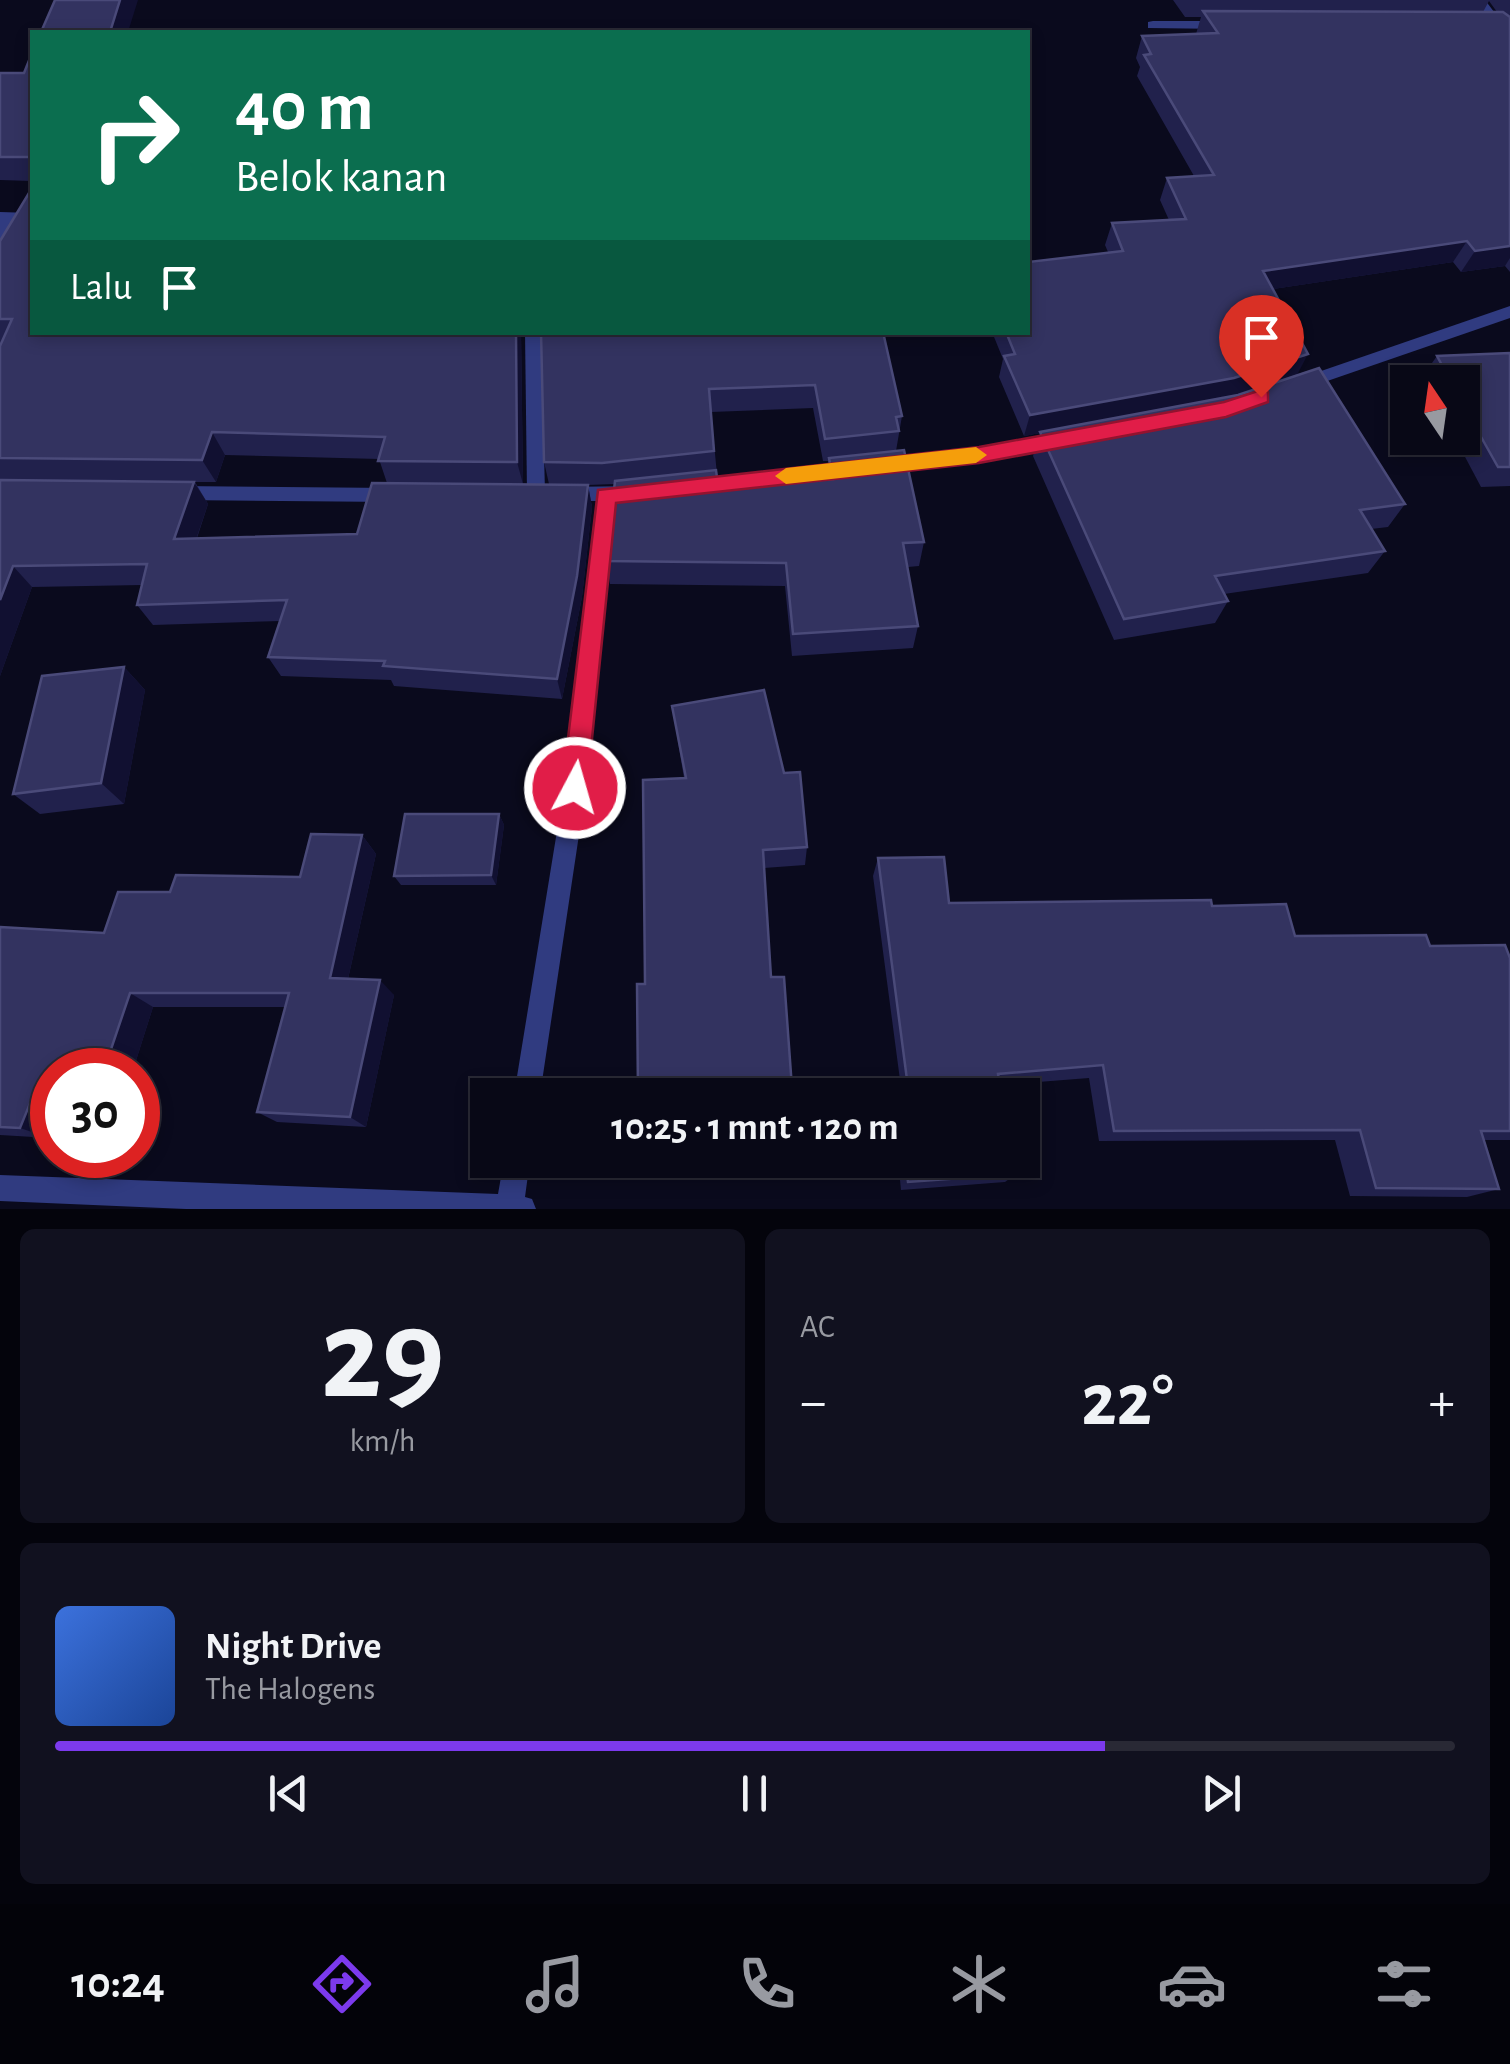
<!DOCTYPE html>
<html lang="id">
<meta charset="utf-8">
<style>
body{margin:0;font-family:"Alegreya Sans",sans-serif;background:#11111f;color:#f1f3f6;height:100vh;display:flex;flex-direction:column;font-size:38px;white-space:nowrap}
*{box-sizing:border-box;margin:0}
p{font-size:32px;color:#989aa1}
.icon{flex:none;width:55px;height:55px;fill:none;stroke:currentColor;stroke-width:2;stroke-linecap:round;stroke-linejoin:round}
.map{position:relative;height:1209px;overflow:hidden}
.drawer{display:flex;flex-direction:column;gap:20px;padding:20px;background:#04040c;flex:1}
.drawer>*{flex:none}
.guide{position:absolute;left:30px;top:30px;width:1000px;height:305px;border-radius:0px;box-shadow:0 5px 15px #0003,0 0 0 2px #292935;background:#0b6e4f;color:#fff;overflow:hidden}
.needle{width:65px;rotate:347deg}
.fabs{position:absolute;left:1390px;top:365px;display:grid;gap:20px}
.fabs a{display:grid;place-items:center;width:90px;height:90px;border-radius:0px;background:#080816;box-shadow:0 5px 15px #0003,0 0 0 2px #292935;font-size:50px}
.speed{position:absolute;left:30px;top:1048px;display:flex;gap:20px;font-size:50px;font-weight:700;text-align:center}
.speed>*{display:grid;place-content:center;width:130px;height:130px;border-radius:50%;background:#080816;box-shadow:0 5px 15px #0003,0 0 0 2px #292935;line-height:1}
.speed .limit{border:15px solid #d22;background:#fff;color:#111}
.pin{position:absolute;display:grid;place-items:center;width:85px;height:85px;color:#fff;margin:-102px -42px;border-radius:50% 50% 50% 0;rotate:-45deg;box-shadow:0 0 10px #0007}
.pin .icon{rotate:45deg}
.me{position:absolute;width:110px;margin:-55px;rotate:6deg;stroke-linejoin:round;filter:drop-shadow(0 0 8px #0008)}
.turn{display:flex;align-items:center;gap:35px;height:210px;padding:0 40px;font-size:45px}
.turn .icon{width:130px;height:130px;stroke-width:2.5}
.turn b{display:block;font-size:70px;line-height:85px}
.then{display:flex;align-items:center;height:95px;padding:0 40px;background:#0003;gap:20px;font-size:38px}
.big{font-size:75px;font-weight:700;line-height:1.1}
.drawer .widget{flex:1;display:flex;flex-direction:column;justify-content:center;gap:15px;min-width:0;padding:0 35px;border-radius:15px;background:#11111f}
.drawer .dial{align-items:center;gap:0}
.dial b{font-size:130px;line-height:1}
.song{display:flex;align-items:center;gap:30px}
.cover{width:120px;height:120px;border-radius:15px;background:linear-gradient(135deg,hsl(220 70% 55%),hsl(220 70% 35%))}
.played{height:10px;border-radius:5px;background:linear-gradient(90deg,#7c3aed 75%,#292935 75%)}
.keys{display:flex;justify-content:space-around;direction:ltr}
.heat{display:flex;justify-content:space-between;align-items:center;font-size:55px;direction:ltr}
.drawer .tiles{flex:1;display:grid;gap:20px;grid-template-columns:1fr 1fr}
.widget:last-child{grid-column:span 2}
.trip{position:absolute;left:470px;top:1078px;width:570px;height:100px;border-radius:0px;background:#080816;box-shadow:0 5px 15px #0003,0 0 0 2px #292935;font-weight:700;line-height:100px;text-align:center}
.tab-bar{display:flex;height:160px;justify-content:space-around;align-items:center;background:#030309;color:#989aa1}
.tab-bar .icon{width:70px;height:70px}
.tab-bar .current{color:#7c3aed}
.tab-bar b{font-size:45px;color:#f1f3f6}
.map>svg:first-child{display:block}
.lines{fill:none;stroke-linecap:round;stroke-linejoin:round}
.minor{fill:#303b80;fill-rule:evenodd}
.wall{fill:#21214c;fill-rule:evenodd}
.shaded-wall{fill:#111031}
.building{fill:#333360;stroke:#4a4a79;stroke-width:2.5}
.route{fill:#e11d48;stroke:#92132f;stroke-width:2.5}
.slow{fill:#f59e0b}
</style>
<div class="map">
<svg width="1510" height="1209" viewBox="0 0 1510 1209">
<rect width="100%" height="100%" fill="#0a0a1d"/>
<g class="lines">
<g class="minor">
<path d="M1473,0H1485L1510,33V44L1490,29Z"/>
<path d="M1153,21H1226L1233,25L1226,29L1148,28V22Z"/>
<path d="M0,212L32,213V223L17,222L6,245L0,246Z"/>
<path d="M1510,306V318L1307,388L1301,390L1292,384L1295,380Z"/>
<path d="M525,332H541L545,493L536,500L527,493Z"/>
<path d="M1059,433L1065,435L1068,440L1065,445L979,462L880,473L871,466L880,459L979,448Z"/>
<path d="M851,462L860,469L851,476L691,494L682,487L691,480Z"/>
<path d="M177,486L393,488L402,495L393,502L177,500L168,493Z"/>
<path d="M638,486L647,493L645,498L615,501L586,788L540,1095H514L564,788L596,501H562L553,494L562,487Z"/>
<path d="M504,1160H530L525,1197L532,1199L536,1209H186L0,1201V1175L498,1194Z"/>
</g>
</g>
<g class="wall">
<path d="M1173,0H1510V272L1505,266L1461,272L1453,262L1273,289L1297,375L1405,504L1388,527L1371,529L1385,551L1368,573L1224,594L1228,601L1215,623L1114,640L1033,456L1040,433L1024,436L999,377L1003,359L992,332H1028L1108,252L1105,245L1112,223L1169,220L1160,200L1167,178L1194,176L1137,76L1140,67L1136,58L1142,36L1196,34L1201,17H1185ZM1489,1L1497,12H1483Z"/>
<path d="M32,53V181L0,180V73H24Z"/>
<path d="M0,241L521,332L523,484H549L544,462L541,332H883L902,416L896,451L924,542L919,566L908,567L918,626L913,648L792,656L785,586L610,584L606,561L614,484L588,485L592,507L582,597L562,699L394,686L391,680L281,676L268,657L280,621L153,625L137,605L142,585L32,587L0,676V346L2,343H0ZM813,408L823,461H828L827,479L718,485L711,412ZM225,455L379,459L387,483L357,534L197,538L208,504L195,482H216Z"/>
<path d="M1510,353V486L1481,487L1455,438H1462V382H1425L1422,377L1437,356Z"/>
<path d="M124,667L145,690L124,804L40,814L13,794Z"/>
<path d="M672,706L784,773L807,847L805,865L764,868L771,977L792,1088L791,1095H638L645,984L684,778Z"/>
<path d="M499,814L504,825L496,885H401L394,876Z"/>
<path d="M362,835L376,854L348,979L394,995L366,1127L277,1122L257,1112L285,1007H153L133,1070H52V1131L50,1138L0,1135V927L104,933L170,892L300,877Z"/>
<path d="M878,858L949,903L1212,906L1295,936L1430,946L1510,958V1140H1483L1499,1189L1467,1197L1350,1196L1335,1140L1099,1141L1089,1078L1000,1085L1002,1095H902L873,876Z"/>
<path d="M898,1160H1013L1016,1174L1005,1182L901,1190Z"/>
</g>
<g class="shaded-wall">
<path d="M120,0H138L128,32H110Z"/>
<path d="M1467,241L1453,262L1254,292L1263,271Z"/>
<path d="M1510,246V258L1505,266L1461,272L1475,251Z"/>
<path d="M516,332H521L523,484L517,462Z"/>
<path d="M1308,354L1297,375L1224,399L1024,436L1030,415Z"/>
<path d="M212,432L225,455L216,482L202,460Z"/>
<path d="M194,482L208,504L189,560L174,539Z"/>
<path d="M588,485L592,507L582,597L562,699L557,679Z"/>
<path d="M13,566L32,587L0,676V600Z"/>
<path d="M124,667L145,690L124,804L101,783Z"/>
<path d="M499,814L504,825L496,885L491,875Z"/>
<path d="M362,835L376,854L345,992L330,978Z"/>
<path d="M380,980L394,995L366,1127L350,1117Z"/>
<path d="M130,993L153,1007L133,1070H104Z"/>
<path d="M35,1091L52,1098V1131L50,1138L20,1128Z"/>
</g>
<g class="building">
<path d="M55,0H120L110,32H41Z"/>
<path d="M1203,11L1503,12L1510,17V246L1475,251L1467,241L1263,271L1308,354L1234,378L1030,415L1004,356L1015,354L1006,332H1028V262L1123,251L1112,223L1186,219L1167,178L1214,175L1144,55L1151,54L1142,36L1218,33Z"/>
<path d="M32,53V157H0V73H24Z"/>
<path d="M32,188V332H516L517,462L378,461L385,437L212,432L202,460L0,458V346L12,319H0V241Z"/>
<path d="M541,332H883L902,416L896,417L899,431L825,439L815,385L709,389L714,451L602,463L544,462Z"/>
<path d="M1510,353V467H1498L1462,403V382H1451L1437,356Z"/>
<path d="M1319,368L1405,504L1360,510L1385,551L1215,576L1228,601L1124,619L1040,432L1238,395Z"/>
<path d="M904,450L924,542L903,543L918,626L793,634L786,563L606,561L615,481L716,470L718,485L833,479L829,458Z"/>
<path d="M0,480L194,482L174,539L357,534L372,483L588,485L577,576L557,679L383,666L385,661L268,657L287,600L137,605L147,564L13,566L0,600Z"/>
<path d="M124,667L101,783L13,794L42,676Z"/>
<path d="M764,690L784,773L800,772L807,847L763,850L771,977H784L792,1088L683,1095H638L637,984H645L643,780L686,778L672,706Z"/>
<path d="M405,814H499L491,875L394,876Z"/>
<path d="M311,834L362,835L330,978L380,980L350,1117L257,1112L289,993H130L104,1070H52V1091H35L20,1128L0,1127V927L104,933L118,892H170L176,875L300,877Z"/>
<path d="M944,857L949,903L1211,900L1212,906L1286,904L1295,936L1426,935L1430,946L1505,945L1510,958V1131H1481L1499,1189L1376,1188L1360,1130L1114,1131L1103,1065L998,1074L1002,1095H909L878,858Z"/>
<path d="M905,1160H1013L1016,1174L908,1182Z"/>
</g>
<path class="route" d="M1261,390L1268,392V402L1226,417L979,463L616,503L587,788L584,796L575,800L566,796L562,788L598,490L979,447L1224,402Z"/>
<path class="slow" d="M976,447L987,455L976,463L786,484L775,476L786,468Z"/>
</svg>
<div class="fabs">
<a><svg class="needle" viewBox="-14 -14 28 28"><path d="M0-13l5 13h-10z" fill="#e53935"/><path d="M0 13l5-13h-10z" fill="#989aa1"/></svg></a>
</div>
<div class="speed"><div class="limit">30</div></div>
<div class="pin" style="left:1261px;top:397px;background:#d93025"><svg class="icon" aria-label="arrive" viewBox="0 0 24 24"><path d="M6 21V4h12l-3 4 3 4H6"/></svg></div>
<svg class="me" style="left:575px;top:788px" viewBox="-20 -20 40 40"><circle r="17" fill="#e11d48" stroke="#fff" stroke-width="3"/><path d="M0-11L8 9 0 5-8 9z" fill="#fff"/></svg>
<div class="trip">10:25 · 1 mnt · 120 m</div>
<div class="guide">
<div class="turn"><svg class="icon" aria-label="right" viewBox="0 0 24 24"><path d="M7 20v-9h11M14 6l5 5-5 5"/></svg><div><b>40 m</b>Belok kanan</div></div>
<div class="then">Lalu<svg class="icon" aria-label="arrive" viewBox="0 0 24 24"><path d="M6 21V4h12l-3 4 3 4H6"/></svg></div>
</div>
</div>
<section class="drawer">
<div class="tiles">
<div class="widget dial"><b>29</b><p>km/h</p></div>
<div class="widget"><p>AC</p>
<div class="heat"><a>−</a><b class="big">22°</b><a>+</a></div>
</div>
<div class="widget">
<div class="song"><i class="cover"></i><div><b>Night Drive</b><p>The Halogens</p></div></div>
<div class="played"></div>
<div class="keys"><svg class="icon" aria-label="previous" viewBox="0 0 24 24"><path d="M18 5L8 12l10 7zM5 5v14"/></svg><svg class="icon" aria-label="pause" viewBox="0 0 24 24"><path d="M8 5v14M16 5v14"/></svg><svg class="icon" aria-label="next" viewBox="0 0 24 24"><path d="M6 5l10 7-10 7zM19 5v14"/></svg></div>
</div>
</div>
</section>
<nav class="tab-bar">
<b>10:24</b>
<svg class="icon current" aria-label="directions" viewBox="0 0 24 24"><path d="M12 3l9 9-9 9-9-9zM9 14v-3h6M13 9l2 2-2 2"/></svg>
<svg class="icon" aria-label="music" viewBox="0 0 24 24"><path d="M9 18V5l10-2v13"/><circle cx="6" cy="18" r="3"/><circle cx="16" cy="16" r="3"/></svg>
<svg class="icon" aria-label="phone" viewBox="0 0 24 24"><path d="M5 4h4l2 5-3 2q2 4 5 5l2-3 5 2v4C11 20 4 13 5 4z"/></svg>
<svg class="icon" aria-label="climate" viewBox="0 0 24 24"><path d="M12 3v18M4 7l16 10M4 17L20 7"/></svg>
<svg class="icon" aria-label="car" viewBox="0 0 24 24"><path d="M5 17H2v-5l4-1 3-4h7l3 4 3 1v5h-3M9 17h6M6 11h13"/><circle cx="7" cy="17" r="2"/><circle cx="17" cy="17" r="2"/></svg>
<svg class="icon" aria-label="filters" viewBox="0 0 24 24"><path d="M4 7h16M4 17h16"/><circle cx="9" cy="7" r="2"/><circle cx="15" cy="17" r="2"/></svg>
</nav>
